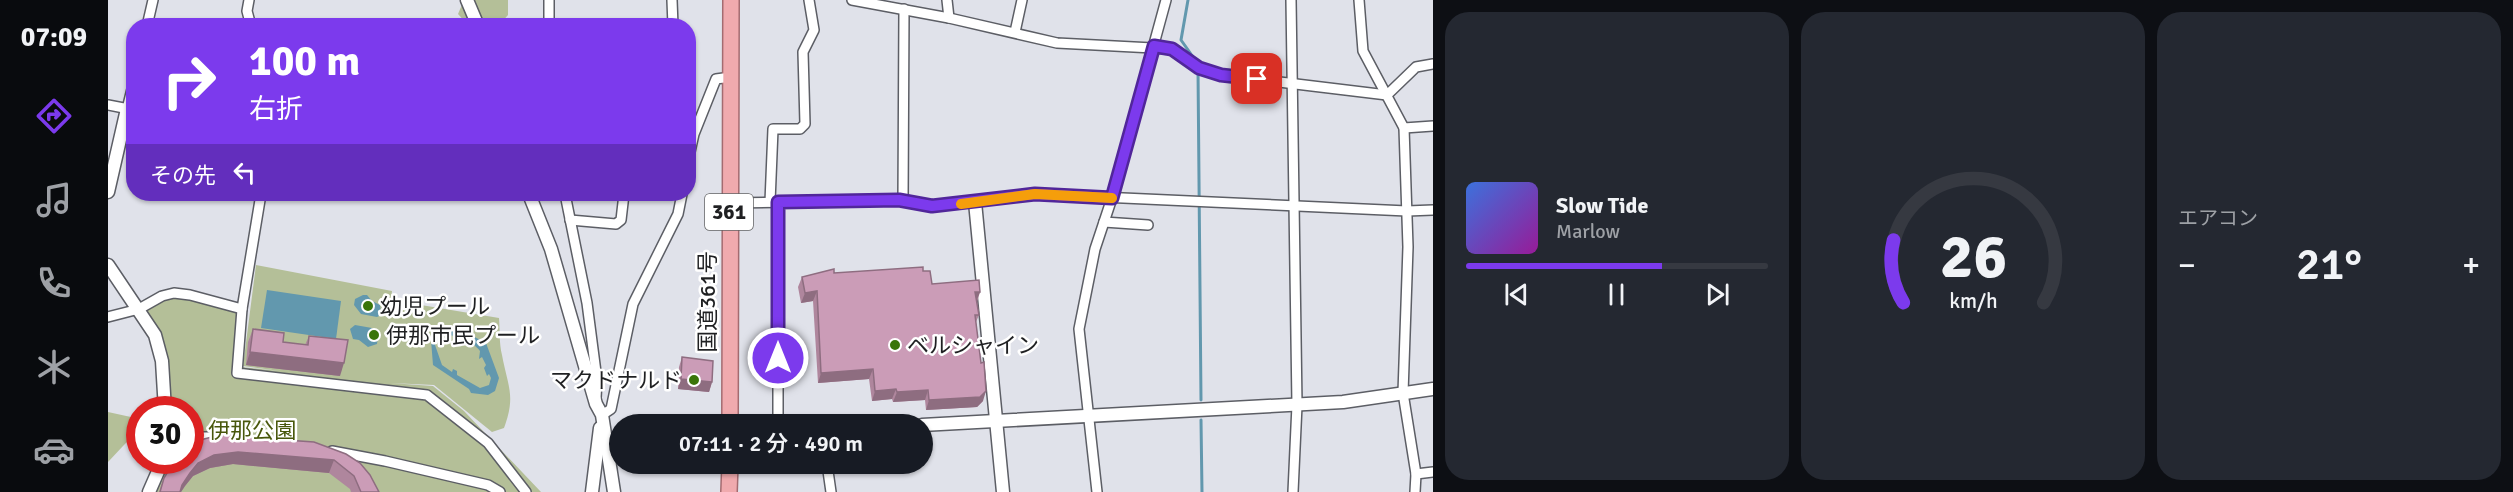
<!DOCTYPE html>
<html lang="ja">
<meta charset="utf-8">
<style>
body{margin:0;font-family:Signika,"Noto Sans JP",sans-serif;background:#242831;color:#f1f3f6;height:100vh;display:flex;flex-direction:column;font-size:22px;white-space:nowrap}
*{box-sizing:border-box;margin:0}
p{font-size:20px;color:#9ea1a6}
.icon{flex:none;width:33px;height:33px;fill:none;stroke:currentColor;stroke-width:2;stroke-linecap:round;stroke-linejoin:round}
.map{position:relative;flex:1;overflow:hidden}
.drawer{display:flex;flex-direction:column;gap:12px;padding:12px;background:#0d0f14;width:1080px}
.drawer>*{flex:none}
.guide{position:absolute;left:18px;top:18px;width:570px;height:183px;border-radius:24px;box-shadow:0 2px 4px #0004;background:#7c3aed;color:#fff;overflow:hidden}
.speed{position:absolute;left:18px;top:396px;display:flex;gap:12px;font-size:30px;font-weight:700;text-align:center}
.speed>*{display:grid;place-content:center;width:78px;height:78px;border-radius:50%;background:#171b24;box-shadow:0 2px 4px #0004;line-height:1}
.speed .limit{border:9px solid #d22;background:#fff;color:#111}
.pin{position:absolute;display:grid;place-items:center;width:51px;height:51px;color:#fff;margin:-26px;border-radius:12px;box-shadow:0 3px 9px #0006}
.me{position:absolute;width:66px;margin:-33px;rotate:0deg;stroke-linejoin:round;filter:drop-shadow(0 0 4px #0008)}
.turn{display:flex;align-items:center;gap:21px;height:126px;padding:0 24px;font-size:27px}
.turn .icon{width:78px;height:78px;stroke-width:2.5}
.turn b{display:block;font-size:42px;line-height:51px}
.then{display:flex;align-items:center;height:57px;padding:0 24px;background:#0003;gap:12px;font-size:22px}
.big{font-size:45px;font-weight:600;line-height:1.1}
.drawer .card{flex:1;display:flex;flex-direction:column;justify-content:center;gap:9px;min-width:0;padding:0 21px;border-radius:24px;background:#242831}
.drawer .dial{align-items:center;gap:0}
.dial svg{height:156px;overflow:visible;fill:none;stroke:#363941;stroke-width:7;stroke-linecap:round;text-anchor:middle}
.dial text{fill:#f1f3f6;stroke:none}
.song{display:flex;align-items:center;gap:18px}
.cover{width:72px;height:72px;border-radius:9px;background:linear-gradient(135deg,hsl(220 70% 55%),hsl(300 70% 35%))}
.played{height:6px;border-radius:3px;background:linear-gradient(90deg,#7c3aed 65%,#363941 65%)}
.keys{display:flex;justify-content:space-around;direction:ltr}
.heat{display:flex;justify-content:space-between;align-items:center;font-size:33px;direction:ltr}
.drawer .tiles{flex:1;display:grid;gap:12px;grid-template-columns:repeat(3,1fr)}
.trip{position:absolute;left:501px;top:414px;width:324px;height:60px;border-radius:30px;background:#171b24;box-shadow:0 2px 4px #0004;font-weight:600;line-height:60px;text-align:center}
main{display:flex;flex:1;min-height:0}
.menu{display:flex;flex-direction:column;width:108px;justify-content:space-around;align-items:center;background:#090b0e;color:#9ea1a6}
.menu .icon{width:42px;height:42px}
.menu .on{color:#7c3aed}
.menu b{font-size:27px;color:#f1f3f6}
.map>svg:first-child{display:block}
.green{fill:#b4bf98}
.water{fill:#6298ae;fill-rule:evenodd}
.lines{fill:none;stroke-linecap:round;stroke-linejoin:round}
.stream{stroke:#6298ae;stroke-width:3}
.minor-casing{stroke:#5c5e65;stroke-width:12}
.tertiary-casing{stroke:#5c5e65;stroke-width:15}
.trunk-casing{stroke:#a46b70;stroke-width:18}
.minor{stroke:#fff;stroke-width:9}
.tertiary{stroke:#fff;stroke-width:12}
.trunk{stroke:#f0aaae;stroke-width:15}
.wall{fill:#af869d}
.shaded-wall{fill:#8e6d80}
.building{fill:#cb9cb7;stroke:#8e6d80;stroke-width:1.5}
.route-casing{stroke:#51269a;stroke-width:15}
.route{stroke:#7c3aed;stroke-width:10}
.slow{stroke:#f59e0b;stroke-width:10}
.poi-dot{fill:#3a7509;stroke:#fff;stroke-width:2}
.labels{text-anchor:middle;dominant-baseline:central;stroke-width:5;stroke-linejoin:round;paint-order:stroke}
.shield{fill:#fff;stroke:#626364;stroke-width:1.5}
.shield-label{font-size:21px;font-weight:bold;fill:#1f2022}
.street-label{font-size:22px;fill:#1f2022;stroke:#fff}
.poi-label{font-size:22px;fill:#1f2022;stroke:#fff;text-anchor:start}
.park-label{font-size:22px;fill:#48570c;stroke:#fff}
</style>
<main>
<nav class="menu">
<b>07:09</b>
<svg class="icon on" aria-label="directions" viewBox="0 0 24 24"><path d="M12 3l9 9-9 9-9-9zM9 14v-3h6M13 9l2 2-2 2"/></svg>
<svg class="icon" aria-label="music" viewBox="0 0 24 24"><path d="M9 18V5l10-2v13"/><circle cx="6" cy="18" r="3"/><circle cx="16" cy="16" r="3"/></svg>
<svg class="icon" aria-label="phone" viewBox="0 0 24 24"><path d="M5 4h4l2 5-3 2q2 4 5 5l2-3 5 2v4C11 20 4 13 5 4z"/></svg>
<svg class="icon" aria-label="climate" viewBox="0 0 24 24"><path d="M12 3v18M4 7l16 10M4 17L20 7"/></svg>
<svg class="icon" aria-label="car" viewBox="0 0 24 24"><path d="M5 17H2v-5l4-1 3-4h7l3 4 3 1v5h-3M9 17h6M6 11h13"/><circle cx="7" cy="17" r="2"/><circle cx="17" cy="17" r="2"/></svg>
</nav>
<div class="map">
<svg width="1325" height="492" viewBox="0 0 1325 492">
<rect width="100%" height="100%" fill="#e0e2ea"/>
<g class="green">
<path d="M356,0H400V15L391,25H360L350,14Z"/>
<path d="M148,265L284,291L283,300L391,318C392,330 391,343 394,355C400,387 408,396 396,428L384,432L326,385L282,383L325,386L356,411L433,492H41L55,461L82,460V410L63,409L58,360L35,309L66,295L138,310L133,367L172,371L135,366Z"/>
<path d="M0,412L32,419L31,429L0,462Z"/>
</g>
<g class="water">
<path d="M159,290L233,301L228,339L153,328Z"/>
<path d="M255,295H259L264,301L272,305L273,315L269,317L253,314L246,305L247,299Z"/>
<path d="M247,325L264,328L270,336L269,344L260,347L251,340L245,339L242,329Z"/>
<path d="M338,328L359,331V333L378,343L391,378L387,391L380,395L363,393L361,389L325,365L323,340L326,334ZM334,334C345,334 366,342 372,351L371,359L374,357L378,365L376,368L379,376L381,374L383,378L381,385L372,388L349,375V371L345,369L344,372L334,365L327,345Z"/>
</g>
<g class="lines">
<g class="stream">
<path d="M1080,0L1073,40L1090,64"/>
<path d="M1090,70L1093,400"/>
<path d="M1093,420L1094,492"/>
</g>
<g class="minor-casing">
<g id="minor">
<path d="M141,0L139,11L143,26"/>
<path d="M441,0V26"/>
<path d="M564,0L565,26"/>
<path d="M744,0L841,18L949,43L1064,49L1087,66L1113,75L1279,95"/>
<path d="M839,0L841,18"/>
<path d="M1183,0L1189,405L1185,492"/>
<path d="M1251,0L1255,51L1296,128L1300,247L1295,393L1308,474L1307,492"/>
<path d="M39,26L45,0"/>
<path d="M907,32L914,0"/>
<path d="M1279,95L1308,67L1325,64"/>
<path d="M0,105L26,110"/>
<path d="M19,109L26,81"/>
<path d="M1296,128L1325,126"/>
<path d="M580,161L586,134L608,79L623,77"/>
<path d="M153,194L134,309L129,373L319,395L380,443L418,492"/>
<path d="M457,194L479,303L489,380L488,398"/>
<path d="M795,201L796,9"/>
<path d="M662,202L665,129H692L697,124L695,52L706,30L701,0"/>
<path d="M621,203L791,200L824,206L927,194L1299,211L1325,210"/>
<path d="M462,220L508,224L513,220L516,194"/>
<path d="M996,222L1040,225"/>
<path d="M0,317L31,309L54,296L66,293L82,295L134,309"/>
<path d="M494,415L503,409L525,304L570,214L574,194"/>
<path d="M670,424V202"/>
<path d="M82,440L91,437H112"/>
<path d="M224,451L277,461L380,485L392,492"/>
<path d="M719,464L723,492"/>
<path d="M1308,474L1325,472"/>
<path d="M989,492L971,329L987,249L1004,198L1058,0"/>
</g>
</g>
<g class="tertiary-casing">
<g id="tertiary">
<path d="M359,0L370,26"/>
<path d="M0,192L19,109"/>
<path d="M421,194L443,249L488,404L494,415L506,492"/>
<path d="M867,202L895,492"/>
<path d="M0,265L47,335L54,361L57,410"/>
<path d="M814,425L1235,402L1325,389"/>
<path d="M41,492L55,460"/>
<path d="M484,492L492,428"/>
</g>
</g>
<g class="trunk-casing">
<g id="trunk">
<path d="M622,424L623,0"/>
<path d="M621,492L622,464"/>
</g>
</g>
<use href="#minor" class="minor"/>
<use href="#tertiary" class="tertiary"/>
<use href="#trunk" class="trunk"/>
</g>
<g class="wall">
<path d="M815,271L824,284L872,292L869,302L871,315L868,322L875,401L869,407L818,410L817,400L785,402L784,399L764,401L761,379L710,383L705,301L693,303L690,287L694,277L726,273Z"/>
<path d="M145,329L175,342L197,345L201,336L232,376L138,365L140,342Z"/>
<path d="M574,357L604,382L601,392L570,389L571,367Z"/>
<path d="M178,440L206,442L271,492H243L242,489L221,473L125,464L102,468L85,476L77,486L73,492H51L56,478Z"/>
</g>
<g class="shaded-wall">
<path d="M709,291L705,301L693,303L697,293Z"/>
<path d="M867,292H872L868,302Z"/>
<path d="M142,352L236,363L232,376L138,365Z"/>
<path d="M765,369L761,379L710,383L713,373Z"/>
<path d="M573,379L604,382L601,392L570,389Z"/>
<path d="M788,389L784,399L764,401L767,391Z"/>
<path d="M820,390L817,400L785,402L789,392Z"/>
<path d="M878,391L875,401L869,407L818,410L821,400Z"/>
<path d="M130,452L226,460L221,473L125,464L102,468L85,476L77,486L73,492H71L74,485L82,473L90,463L106,455Z"/>
</g>
<g class="building">
<path d="M815,267V271H822L824,284L871,280L872,292H867L871,315H867L873,363L876,362L878,391L872,397L821,400L820,390L789,392L788,389L767,391L765,369L713,373L709,291L697,293L694,277L726,269V273Z"/>
<path d="M145,329L176,333L175,342L200,345L201,336L240,340L236,363L142,352Z"/>
<path d="M574,357L605,361L604,382L573,379Z"/>
<path d="M116,434L179,438L178,440L206,442L238,454L252,463L262,475L271,492H253L246,476L226,460L130,452L106,455L90,463L82,473L74,485L72,492H52L56,478L66,461L82,460V446L88,441Z"/>
</g>
<g class="lines">
<g class="route-casing">
<path id="route" d="M670,358V202L791,200L824,206L927,194L1004,198L1046,46L1064,49L1091,68L1113,75L1149,79"/>
</g>
<use href="#route" class="route"/>
<path class="slow" d="M853,204L927,194L1004,198"/>
</g>
<g class="poi-dot">
<circle cx="260" cy="306" r="6"/>
<circle cx="266" cy="335" r="6"/>
<circle cx="787" cy="345" r="6"/>
<circle cx="586" cy="380" r="6"/>
</g>
<g class="labels">
<rect class="shield" x="597" y="194" width="48" height="36" rx="4.5"/>
<g class="shield-label">
<text x="621" y="212">361</text>
</g>
<g class="street-label">
<text transform="translate(599 302) rotate(-90)">国道361号</text>
</g>
<g class="poi-label">
<text x="272" y="306">幼児プール</text>
<text x="278" y="335">伊那市民プール</text>
<text x="799" y="345">ベルシャイン</text>
<text x="574" y="380" text-anchor="end">マクドナルド</text>
</g>
<g class="park-label">
<text x="144" y="430">伊那公園</text>
</g>
</g>
</svg>
<div class="speed"><div class="limit">30</div></div>
<div class="pin" style="left:1149px;top:79px;background:#d93025"><svg class="icon" aria-label="arrive" viewBox="0 0 24 24"><path d="M6 21V4h12l-3 4 3 4H6"/></svg></div>
<svg class="me" style="left:670px;top:358px" viewBox="-20 -20 40 40"><circle r="17" fill="#7c3aed" stroke="#fff" stroke-width="3"/><path d="M0-11L8 9 0 5-8 9z" fill="#fff"/></svg>
<div class="trip">07:11 · 2 分 · 490 m</div>
<div class="guide">
<div class="turn"><svg class="icon" aria-label="right" viewBox="0 0 24 24"><path d="M7 20v-9h11M14 6l5 5-5 5"/></svg><div><b>100 m</b>右折</div></div>
<div class="then">その先<svg class="icon" aria-label="left" viewBox="0 0 24 24"><path d="M17 20v-9H6M10 6l-5 5 5 5"/></svg></div>
</div>
</div>
<section class="drawer">
<div class="tiles">
<div class="card">
<div class="song"><i class="cover"></i><div><b>Slow Tide</b><p>Marlow</p></div></div>
<div class="played"></div>
<div class="keys"><svg class="icon" aria-label="previous" viewBox="0 0 24 24"><path d="M18 5L8 12l10 7zM5 5v14"/></svg><svg class="icon" aria-label="pause" viewBox="0 0 24 24"><path d="M8 5v14M16 5v14"/></svg><svg class="icon" aria-label="next" viewBox="0 0 24 24"><path d="M6 5l10 7-10 7zM19 5v14"/></svg></div>
</div>
<div class="card dial"><svg viewBox="0 0 100 80">
<path d="M14 69A42 42 0 1 1 86 69"/>
<path d="M14 69A42 42 0 0 1 9 37" stroke="#7c3aed"/>
<text x="50" y="56" font-size="32" font-weight="700">26</text>
<text x="50" y="72" font-size="11">km/h</text>
</svg></div>
<div class="card"><p>エアコン</p>
<div class="heat"><a>−</a><b class="big">21°</b><a>+</a></div>
</div>
</div>
</section>
</main>
